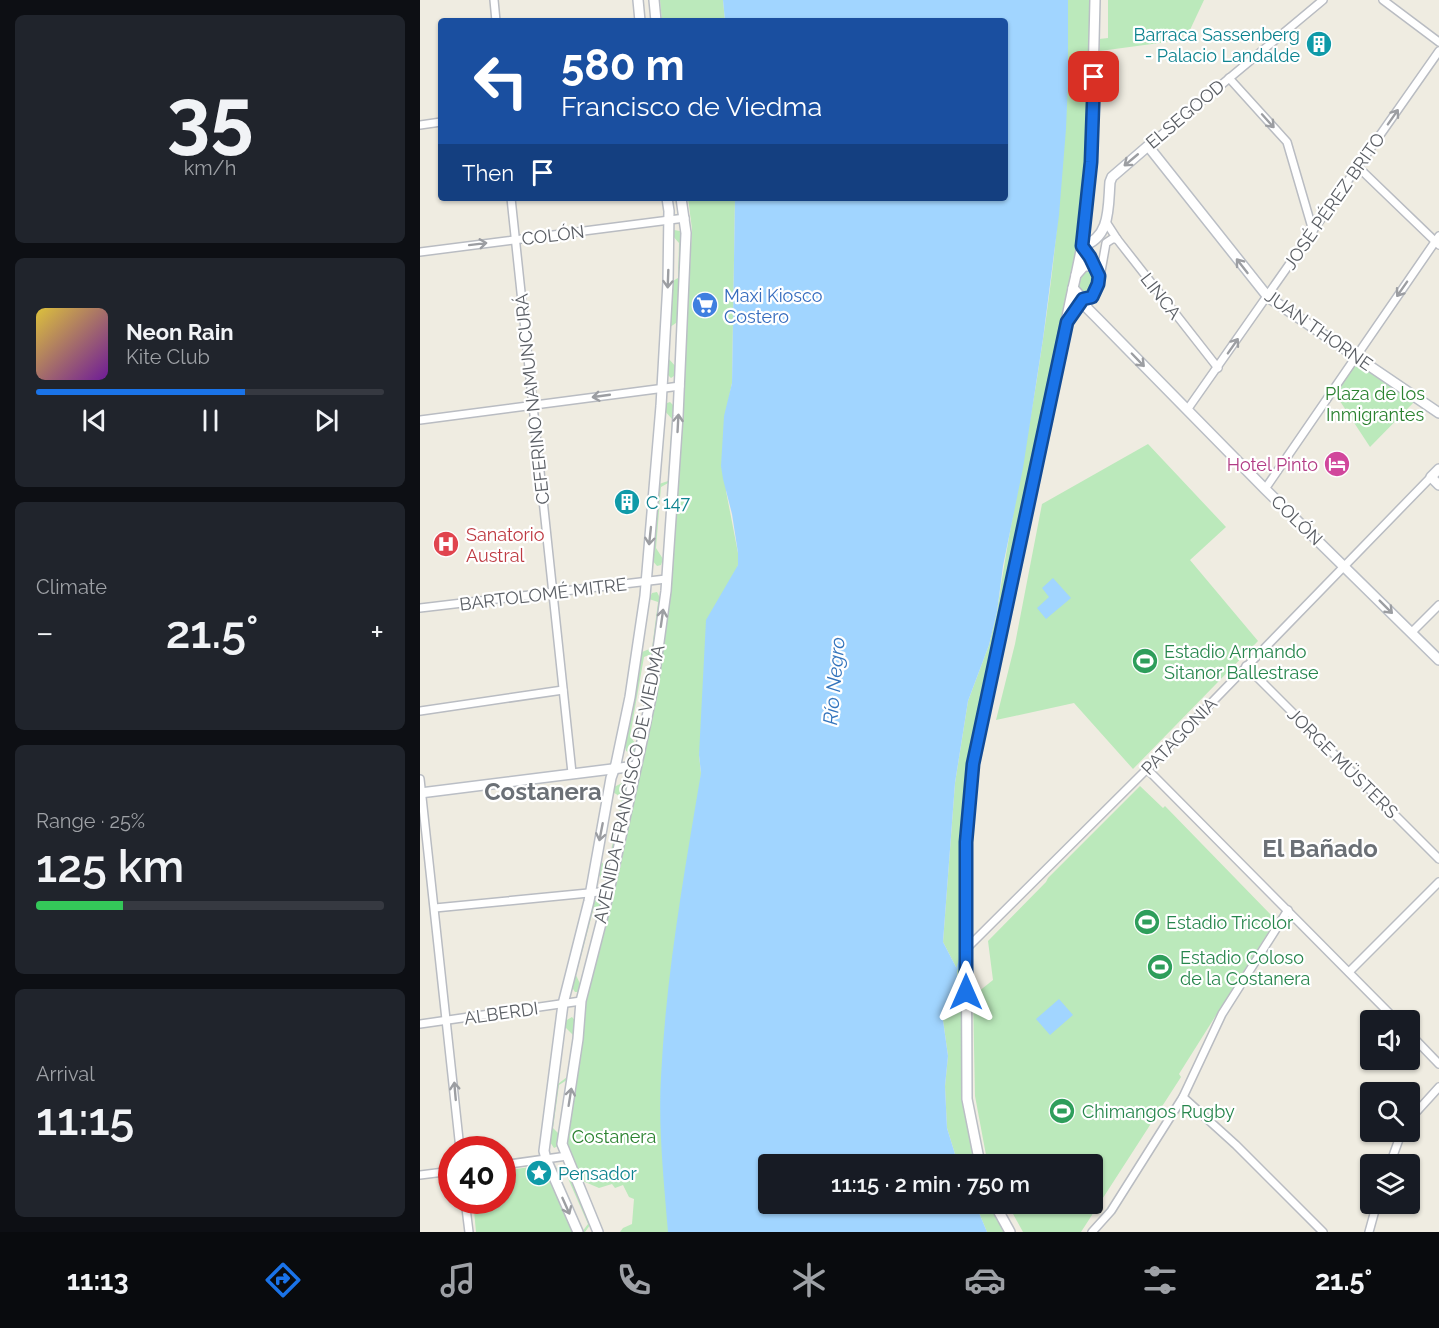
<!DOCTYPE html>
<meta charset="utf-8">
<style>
body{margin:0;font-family:Raleway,sans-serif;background:#20242c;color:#f1f3f6;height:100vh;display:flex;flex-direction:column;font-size:22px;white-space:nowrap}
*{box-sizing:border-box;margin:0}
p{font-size:20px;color:#9ea1a6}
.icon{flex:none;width:33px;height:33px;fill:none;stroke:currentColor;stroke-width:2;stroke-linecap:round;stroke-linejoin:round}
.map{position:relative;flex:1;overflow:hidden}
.sheet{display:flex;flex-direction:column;gap:15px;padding:15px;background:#0d0f14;width:420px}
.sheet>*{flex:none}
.top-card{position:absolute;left:18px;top:18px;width:570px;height:183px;border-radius:6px;box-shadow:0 2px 4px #0004;background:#1a4fa0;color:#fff;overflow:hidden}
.buttons{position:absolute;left:940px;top:1010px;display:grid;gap:12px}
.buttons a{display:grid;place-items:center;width:60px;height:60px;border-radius:6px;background:#171b24;box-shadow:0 2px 4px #0004;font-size:30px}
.speed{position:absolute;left:18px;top:1136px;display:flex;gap:12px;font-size:30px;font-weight:700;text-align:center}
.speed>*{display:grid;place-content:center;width:78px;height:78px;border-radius:50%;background:#171b24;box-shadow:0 2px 4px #0004;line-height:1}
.speed .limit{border:9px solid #d22;background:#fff;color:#111}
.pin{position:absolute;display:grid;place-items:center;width:51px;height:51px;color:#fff;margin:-26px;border-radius:12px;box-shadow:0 3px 9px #0006}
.me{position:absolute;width:66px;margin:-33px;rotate:0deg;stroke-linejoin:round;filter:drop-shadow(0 0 4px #0008)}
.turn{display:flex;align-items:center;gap:21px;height:126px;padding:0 24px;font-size:27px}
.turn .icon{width:78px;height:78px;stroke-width:2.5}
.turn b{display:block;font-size:42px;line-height:51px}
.then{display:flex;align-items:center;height:57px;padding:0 24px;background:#0003;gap:12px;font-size:22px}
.big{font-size:45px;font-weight:600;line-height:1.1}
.sheet .widget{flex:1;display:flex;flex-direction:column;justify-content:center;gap:9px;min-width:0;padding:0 21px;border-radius:9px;background:#20242c}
.sheet .dial{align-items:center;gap:0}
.dial b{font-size:78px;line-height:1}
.song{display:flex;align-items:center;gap:18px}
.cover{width:72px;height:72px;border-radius:9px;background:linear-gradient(135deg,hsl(50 70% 55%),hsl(280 70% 35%))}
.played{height:6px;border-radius:3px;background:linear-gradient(90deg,#1a73e8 60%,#363941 60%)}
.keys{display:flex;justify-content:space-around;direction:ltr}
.heat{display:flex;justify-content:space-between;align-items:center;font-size:33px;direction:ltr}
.charge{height:9px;border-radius:4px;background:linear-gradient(90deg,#34c759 25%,#363941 0)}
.trip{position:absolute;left:338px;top:1154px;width:345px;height:60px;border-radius:6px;background:#171b24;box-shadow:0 2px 4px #0004;font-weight:600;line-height:60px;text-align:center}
.menu{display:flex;height:96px;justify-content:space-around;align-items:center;background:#090b0e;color:#9ea1a6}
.menu .icon{width:42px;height:42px}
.menu .on{color:#1a73e8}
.menu b{font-size:27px;color:#f1f3f6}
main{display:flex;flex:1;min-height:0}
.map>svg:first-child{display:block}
.green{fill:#bbe9bb}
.water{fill:#a1d5ff}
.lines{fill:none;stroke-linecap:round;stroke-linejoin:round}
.stream{stroke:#a1d5ff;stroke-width:2}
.street-casing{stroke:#b9bcc2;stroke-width:10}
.secondary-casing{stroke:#babec5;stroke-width:12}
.street{stroke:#fff;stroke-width:7}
.secondary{stroke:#fff;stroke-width:9}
.oneway{stroke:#9c9ea2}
.route-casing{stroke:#114b97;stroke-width:15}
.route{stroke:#1a73e8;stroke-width:10}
.labels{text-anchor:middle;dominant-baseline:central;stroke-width:4.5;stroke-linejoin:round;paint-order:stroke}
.culture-label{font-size:18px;fill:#0d838f;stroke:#fff;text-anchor:start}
.street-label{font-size:18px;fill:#5a5e64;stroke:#fff}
.shop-label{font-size:18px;fill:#366cbe;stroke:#fff;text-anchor:start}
.park-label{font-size:18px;fill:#2b8230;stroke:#fff}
.hotel-label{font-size:18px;fill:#b23c85;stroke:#fff;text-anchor:end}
.health-label{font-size:18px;fill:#be3a42;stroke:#fff;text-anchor:start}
.leisure-label{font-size:18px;fill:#27864d;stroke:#fff;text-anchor:start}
.water-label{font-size:20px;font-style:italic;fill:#3374bc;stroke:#fff}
.district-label{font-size:24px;font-weight:bold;fill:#6b7076;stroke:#fff}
</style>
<main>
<section class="sheet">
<div class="widget dial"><b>35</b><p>km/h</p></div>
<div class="widget">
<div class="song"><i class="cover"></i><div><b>Neon Rain</b><p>Kite Club</p></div></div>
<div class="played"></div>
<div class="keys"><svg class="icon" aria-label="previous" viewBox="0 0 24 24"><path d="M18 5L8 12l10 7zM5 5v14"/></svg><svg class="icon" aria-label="pause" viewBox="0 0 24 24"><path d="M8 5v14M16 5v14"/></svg><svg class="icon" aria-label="next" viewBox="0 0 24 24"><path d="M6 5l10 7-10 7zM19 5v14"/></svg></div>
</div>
<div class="widget"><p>Climate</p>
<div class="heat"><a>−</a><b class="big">21.5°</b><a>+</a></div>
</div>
<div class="widget"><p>Range · 25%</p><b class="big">125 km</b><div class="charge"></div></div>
<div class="widget"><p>Arrival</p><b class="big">11:15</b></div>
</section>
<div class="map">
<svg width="1019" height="1232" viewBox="0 0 1019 1232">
<rect width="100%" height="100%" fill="#efece1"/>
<g class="green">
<path d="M240,0H303L305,21H242Z"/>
<path d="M648,0H670L669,68L665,164L653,276L548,758L540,842L543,951L541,1026L542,1102L555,1164H538L527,1128L525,1086L528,1056L523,1020L526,1016L536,1012L538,1006L537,969L523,942L535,783L548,701L569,645L577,612C590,521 610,431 623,339C640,226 648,114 648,0Z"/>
<path d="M688,0H784L769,32L754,41L680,51L679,39L688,38Z"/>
<path d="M268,198H315L312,383L304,423L306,491L318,553V565L279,755L281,773L266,1232H200L203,1228L212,1224L214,1199L209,1197L203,1185L195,1188L192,1184L179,1188L158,1179L146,1145L165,1018L166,1001L193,894L236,693L259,481L272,229Z"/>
<path d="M254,230L260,231L262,233L259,321L250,327L248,358L257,368V374L251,378L246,373L251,282L258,278L259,243L252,235Z"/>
<path d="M667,271H671L675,276L672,290L668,294L663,293L658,285L664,272Z"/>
<path d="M939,362L996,400L950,447L914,392L933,365Z"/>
<path d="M250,402L255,407L250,482L241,487L236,548L243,559L241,565L237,566L232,560L239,484L248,481L252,419L244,410L247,403Z"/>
<path d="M728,444L806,527L770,560L838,641L713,769L654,703L576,720L595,644L622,504Z"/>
<path d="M237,592L241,600L234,653L224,657L210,736L217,746L213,753H210L206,751L205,746L222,652L232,648L238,602L229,599L232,593Z"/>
<path d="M202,783L205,786L206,790L189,875L186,879L182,880L177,872L180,859L187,870L202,798L193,792L194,787Z"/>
<path d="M720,786L743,808L745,806L856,920L759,1074L761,1077L661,1232H603L587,1203H672V1164H570L566,1155L555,1096L553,996L573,980L568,941L626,882L628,878Z"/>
<path d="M178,899L181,902L180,911L174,907L156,975L161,986L158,992H155L151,986L172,904L175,900Z"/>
<path d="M152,1017L157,1023L150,1078L139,1085L133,1128L140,1135L138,1146L134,1148L130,1142L138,1084L147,1077L153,1035L145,1027V1021Z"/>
<path d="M140,1165L147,1168L170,1225L165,1232H162L168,1224L147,1176L136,1175L134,1170Z"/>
<path d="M116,1166L122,1167L127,1171L155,1232H56L53,1200H82L83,1171Z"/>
<path d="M555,1203H569L584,1232H567Z"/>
</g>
<g class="water">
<path d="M303,0H648V82L646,129L639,215L623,339L603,468L583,566L577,612L569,645L548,701L535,783L523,942L537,969L538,1006L536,1012L526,1016L523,1020L528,1056L525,1086L527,1128L538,1164H348V1203H555L567,1232H248C244,1182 238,1127 241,1077C246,975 264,874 281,773L279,755L286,620L318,565V553L312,514L303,479L301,466L304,416L312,383L315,198H585V21H305Z"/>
<path d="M633,578L651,598L626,619L617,608L629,597L622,588Z"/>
<path d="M639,999L653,1015L630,1035L616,1019Z"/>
</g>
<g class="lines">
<path class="stream" d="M537,969L543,951"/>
<g class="street-casing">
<g id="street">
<path d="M74,0L76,21"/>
<path d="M963,0L1019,42"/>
<path d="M809,78L867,142L893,231"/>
<path d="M0,125L21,122"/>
<path d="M728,146L903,0"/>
<path d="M938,167L1019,245"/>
<path d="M91,198L152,773"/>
<path d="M686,222L697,239L798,368"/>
<path d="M0,252L265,218"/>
<path d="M680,277L686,243L692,239H697"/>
<path d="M767,410L1019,51"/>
<path d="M0,420L260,386"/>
<path d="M845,489L1019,236"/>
<path d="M0,608L246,579"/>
<path d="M992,632L1019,605"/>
<path d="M826,666L1019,859"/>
<path d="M0,711L143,690"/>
<path d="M727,769L976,1020"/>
<path d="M0,779L40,1149"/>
<path d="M15,908L189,891"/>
<path d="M546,949L727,769L1011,477"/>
<path d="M929,972L1019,882"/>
<path d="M0,1024L161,1001"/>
<path d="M990,1034L1019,1064"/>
<path d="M763,1097L816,1145L903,1232"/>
<path d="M990,1119L1019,1087"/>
<path d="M970,1164L982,1131"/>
<path d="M82,1165L147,1156"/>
<path d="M0,1175L32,1171"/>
<path d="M45,1200L49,1232"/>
<path d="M672,1232L691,1211L763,1097L802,1014L868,910"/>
<path d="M949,1232L957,1203"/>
</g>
</g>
<g class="secondary-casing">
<g id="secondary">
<path d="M218,0L220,21"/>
<path d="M234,0L236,21"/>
<path d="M662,246C691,238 688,207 690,182L692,177L728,146L848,297L1019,413"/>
<path d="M662,246C676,263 685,277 672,297L663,299L653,288L656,275L664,266H671L676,269"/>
<path d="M656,275L662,246L671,162L675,0"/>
<path d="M666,299L667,308L677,318L845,489L1019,660"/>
<path d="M648,320L663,299"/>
<path d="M1019,469L1011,477L1019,485"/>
<path d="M0,793L216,766"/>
<path d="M560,1164L547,1099L546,842L553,764L653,288"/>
<path d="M574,1203L590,1232"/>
<path d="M158,1232L126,1159L124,1151L143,1004L169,901L191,778L196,764L210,697L225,596L241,406L248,282L249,211L247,198"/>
<path d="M178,1232L142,1144L158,1039L161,1001L187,900L221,746L232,693L246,591L258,416L266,233L261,198"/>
</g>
</g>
<use href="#street" class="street"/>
<use href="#secondary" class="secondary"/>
</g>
<defs><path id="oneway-shaft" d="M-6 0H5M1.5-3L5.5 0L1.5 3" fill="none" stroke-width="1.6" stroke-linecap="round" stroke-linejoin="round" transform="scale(1.5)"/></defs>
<g class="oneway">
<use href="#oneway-shaft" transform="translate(973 117) rotate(-55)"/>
<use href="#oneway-shaft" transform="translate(848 121) rotate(48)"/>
<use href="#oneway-shaft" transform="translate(711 160) rotate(140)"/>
<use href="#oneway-shaft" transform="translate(58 244) rotate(-7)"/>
<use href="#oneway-shaft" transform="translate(822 266) rotate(-128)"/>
<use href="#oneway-shaft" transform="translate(248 279) rotate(92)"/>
<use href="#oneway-shaft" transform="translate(982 289) rotate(125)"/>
<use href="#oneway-shaft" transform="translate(813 346) rotate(-55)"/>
<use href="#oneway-shaft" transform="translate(718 360) rotate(46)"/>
<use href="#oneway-shaft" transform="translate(181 396) rotate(172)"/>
<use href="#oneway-shaft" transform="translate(258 423) rotate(-87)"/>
<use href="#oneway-shaft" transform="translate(230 536) rotate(96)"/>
<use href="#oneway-shaft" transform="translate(966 607) rotate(45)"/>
<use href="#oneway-shaft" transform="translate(242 618) rotate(-82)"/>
<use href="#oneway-shaft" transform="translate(181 832) rotate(101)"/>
<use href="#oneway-shaft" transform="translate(35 1091) rotate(-95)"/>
<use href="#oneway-shaft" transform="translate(150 1097) rotate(-81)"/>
<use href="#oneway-shaft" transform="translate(146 1206) rotate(66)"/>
</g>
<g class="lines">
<g class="route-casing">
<path id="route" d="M546,992V842L553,764L647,322L663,299L672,297L678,284L679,276L670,257L662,246L671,162L674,77"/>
</g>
<use href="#route" class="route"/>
</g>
<defs>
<g id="building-disc" transform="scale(1.35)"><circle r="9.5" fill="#0f9aa8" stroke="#fff"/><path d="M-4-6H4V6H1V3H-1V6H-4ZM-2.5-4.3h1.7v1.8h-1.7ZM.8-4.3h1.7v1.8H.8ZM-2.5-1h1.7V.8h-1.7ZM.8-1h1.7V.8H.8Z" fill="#fff"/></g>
<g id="supermarket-disc" transform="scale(1.35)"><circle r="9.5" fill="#3f7fe0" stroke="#fff"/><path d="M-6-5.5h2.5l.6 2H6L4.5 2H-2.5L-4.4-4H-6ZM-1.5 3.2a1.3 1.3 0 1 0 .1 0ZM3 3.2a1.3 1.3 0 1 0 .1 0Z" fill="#fff"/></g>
<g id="hotel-disc" transform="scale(1.35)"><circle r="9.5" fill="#d1479c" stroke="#fff"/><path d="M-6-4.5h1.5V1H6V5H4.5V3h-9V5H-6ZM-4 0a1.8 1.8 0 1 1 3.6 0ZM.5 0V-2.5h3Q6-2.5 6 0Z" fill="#fff"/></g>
<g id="hospital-disc" transform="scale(1.35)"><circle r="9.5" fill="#e0444e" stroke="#fff"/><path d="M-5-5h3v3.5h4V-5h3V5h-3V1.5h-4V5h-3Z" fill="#fff"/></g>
<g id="stadium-disc" transform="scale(1.35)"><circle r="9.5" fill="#2e9e5b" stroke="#fff"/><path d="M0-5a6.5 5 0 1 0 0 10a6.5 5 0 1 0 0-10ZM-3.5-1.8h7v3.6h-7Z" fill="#fff"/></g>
<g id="sight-disc" transform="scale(1.35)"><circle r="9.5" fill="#0f9aa8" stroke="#fff"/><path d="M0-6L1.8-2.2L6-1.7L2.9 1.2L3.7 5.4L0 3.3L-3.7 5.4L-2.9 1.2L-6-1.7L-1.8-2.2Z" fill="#fff"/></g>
</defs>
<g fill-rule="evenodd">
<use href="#building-disc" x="899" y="44"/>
<use href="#supermarket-disc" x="285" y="305"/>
<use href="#hotel-disc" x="917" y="464"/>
<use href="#building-disc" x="207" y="502"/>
<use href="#hospital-disc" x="26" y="544"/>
<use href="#stadium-disc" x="725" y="661"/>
<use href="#stadium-disc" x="727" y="922"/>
<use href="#stadium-disc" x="740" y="967"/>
<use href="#stadium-disc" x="642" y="1111"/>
<use href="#sight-disc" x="119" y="1173"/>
</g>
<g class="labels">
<g class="culture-label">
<text x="880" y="34" text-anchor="end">Barraca Sassenberg<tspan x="880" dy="21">- Palacio Landalde</tspan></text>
<text x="226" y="502">C 147</text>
<text x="138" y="1173">Pensador</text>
</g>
<g class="street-label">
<text transform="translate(765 114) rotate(-40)">ELSEGOOD</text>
<text transform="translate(914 201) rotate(-55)">JOSÉ PÉREZ BRITO</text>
<text transform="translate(133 235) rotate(-7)">COLÓN</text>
<text transform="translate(741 296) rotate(52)">LINCA</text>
<text transform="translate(899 330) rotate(35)">JUAN THORNE</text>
<text transform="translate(112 399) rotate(-96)">CEFERINO NAMUNCURÁ</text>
<text transform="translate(877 520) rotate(44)">COLÓN</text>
<text transform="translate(123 594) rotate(-7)">BARTOLOMÉ MITRE</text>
<text transform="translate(759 736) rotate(-46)">PATAGONIA</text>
<text transform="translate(923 763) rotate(45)">JORGE MÜSTERS</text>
<text transform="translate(209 784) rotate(-78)">AVENIDA FRANCISCO DE VIEDMA</text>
<text transform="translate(81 1013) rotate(-8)">ALBERDI</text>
</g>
<g class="shop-label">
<text x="304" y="295">Maxi Kiosco<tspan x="304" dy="21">Costero</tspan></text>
</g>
<g class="park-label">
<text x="955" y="393">Plaza de los<tspan x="955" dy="21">Inmigrantes</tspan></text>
<text x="194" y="1136">Costanera</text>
</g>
<g class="hotel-label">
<text x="898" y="464">Hotel Pinto</text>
</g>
<g class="health-label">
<text x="46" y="534">Sanatorio<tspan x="46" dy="21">Austral</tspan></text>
</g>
<g class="leisure-label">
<text x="744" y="651">Estadio Armando<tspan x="744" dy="21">Sitanor Ballestrase</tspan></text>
<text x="746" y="922">Estadio Tricolor</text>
<text x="760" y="957">Estadio Coloso<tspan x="760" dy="21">de la Costanera</tspan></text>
<text x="662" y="1111">Chimangos Rugby</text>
</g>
<g class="water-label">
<text transform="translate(414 681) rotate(-85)">Río Negro</text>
</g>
<g class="district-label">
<text x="123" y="791">Costanera</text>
<text x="900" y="848">El Bañado</text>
</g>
</g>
</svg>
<div class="buttons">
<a><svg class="icon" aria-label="sound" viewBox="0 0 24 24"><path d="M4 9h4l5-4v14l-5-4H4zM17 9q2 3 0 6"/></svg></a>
<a><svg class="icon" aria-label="search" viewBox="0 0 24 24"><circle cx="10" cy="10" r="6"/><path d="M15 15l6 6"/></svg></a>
<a><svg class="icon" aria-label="layers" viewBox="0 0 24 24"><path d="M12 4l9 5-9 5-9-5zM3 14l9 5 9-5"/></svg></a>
</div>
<div class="speed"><div class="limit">40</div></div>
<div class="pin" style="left:674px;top:77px;background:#d93025"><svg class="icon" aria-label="arrive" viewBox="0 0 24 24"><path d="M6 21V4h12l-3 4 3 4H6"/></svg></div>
<svg class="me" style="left:546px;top:992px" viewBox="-20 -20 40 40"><path d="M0-17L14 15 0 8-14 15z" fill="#1a73e8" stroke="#fff" stroke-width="4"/></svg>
<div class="trip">11:15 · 2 min · 750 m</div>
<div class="top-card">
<div class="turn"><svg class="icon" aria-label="left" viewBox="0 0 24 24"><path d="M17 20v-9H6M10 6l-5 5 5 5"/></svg><div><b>580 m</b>Francisco de Viedma</div></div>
<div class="then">Then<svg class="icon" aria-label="arrive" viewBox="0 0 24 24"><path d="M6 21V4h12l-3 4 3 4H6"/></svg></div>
</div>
</div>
</main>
<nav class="menu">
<b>11:13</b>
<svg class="icon on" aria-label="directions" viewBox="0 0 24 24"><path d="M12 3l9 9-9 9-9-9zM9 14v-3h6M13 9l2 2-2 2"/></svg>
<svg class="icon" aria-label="music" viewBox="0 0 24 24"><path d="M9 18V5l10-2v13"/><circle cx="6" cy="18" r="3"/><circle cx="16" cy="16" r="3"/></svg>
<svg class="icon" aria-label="phone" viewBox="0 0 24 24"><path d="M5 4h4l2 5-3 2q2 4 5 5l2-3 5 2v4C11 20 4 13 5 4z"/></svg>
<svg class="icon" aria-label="climate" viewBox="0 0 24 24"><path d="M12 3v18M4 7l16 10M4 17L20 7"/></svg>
<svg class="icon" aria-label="car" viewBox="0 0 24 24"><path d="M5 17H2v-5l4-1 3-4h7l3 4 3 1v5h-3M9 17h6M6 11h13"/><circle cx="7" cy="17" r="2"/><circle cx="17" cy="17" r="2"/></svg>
<svg class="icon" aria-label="filters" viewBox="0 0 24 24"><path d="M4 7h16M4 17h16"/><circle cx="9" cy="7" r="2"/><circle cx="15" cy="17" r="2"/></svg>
<b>21.5°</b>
</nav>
